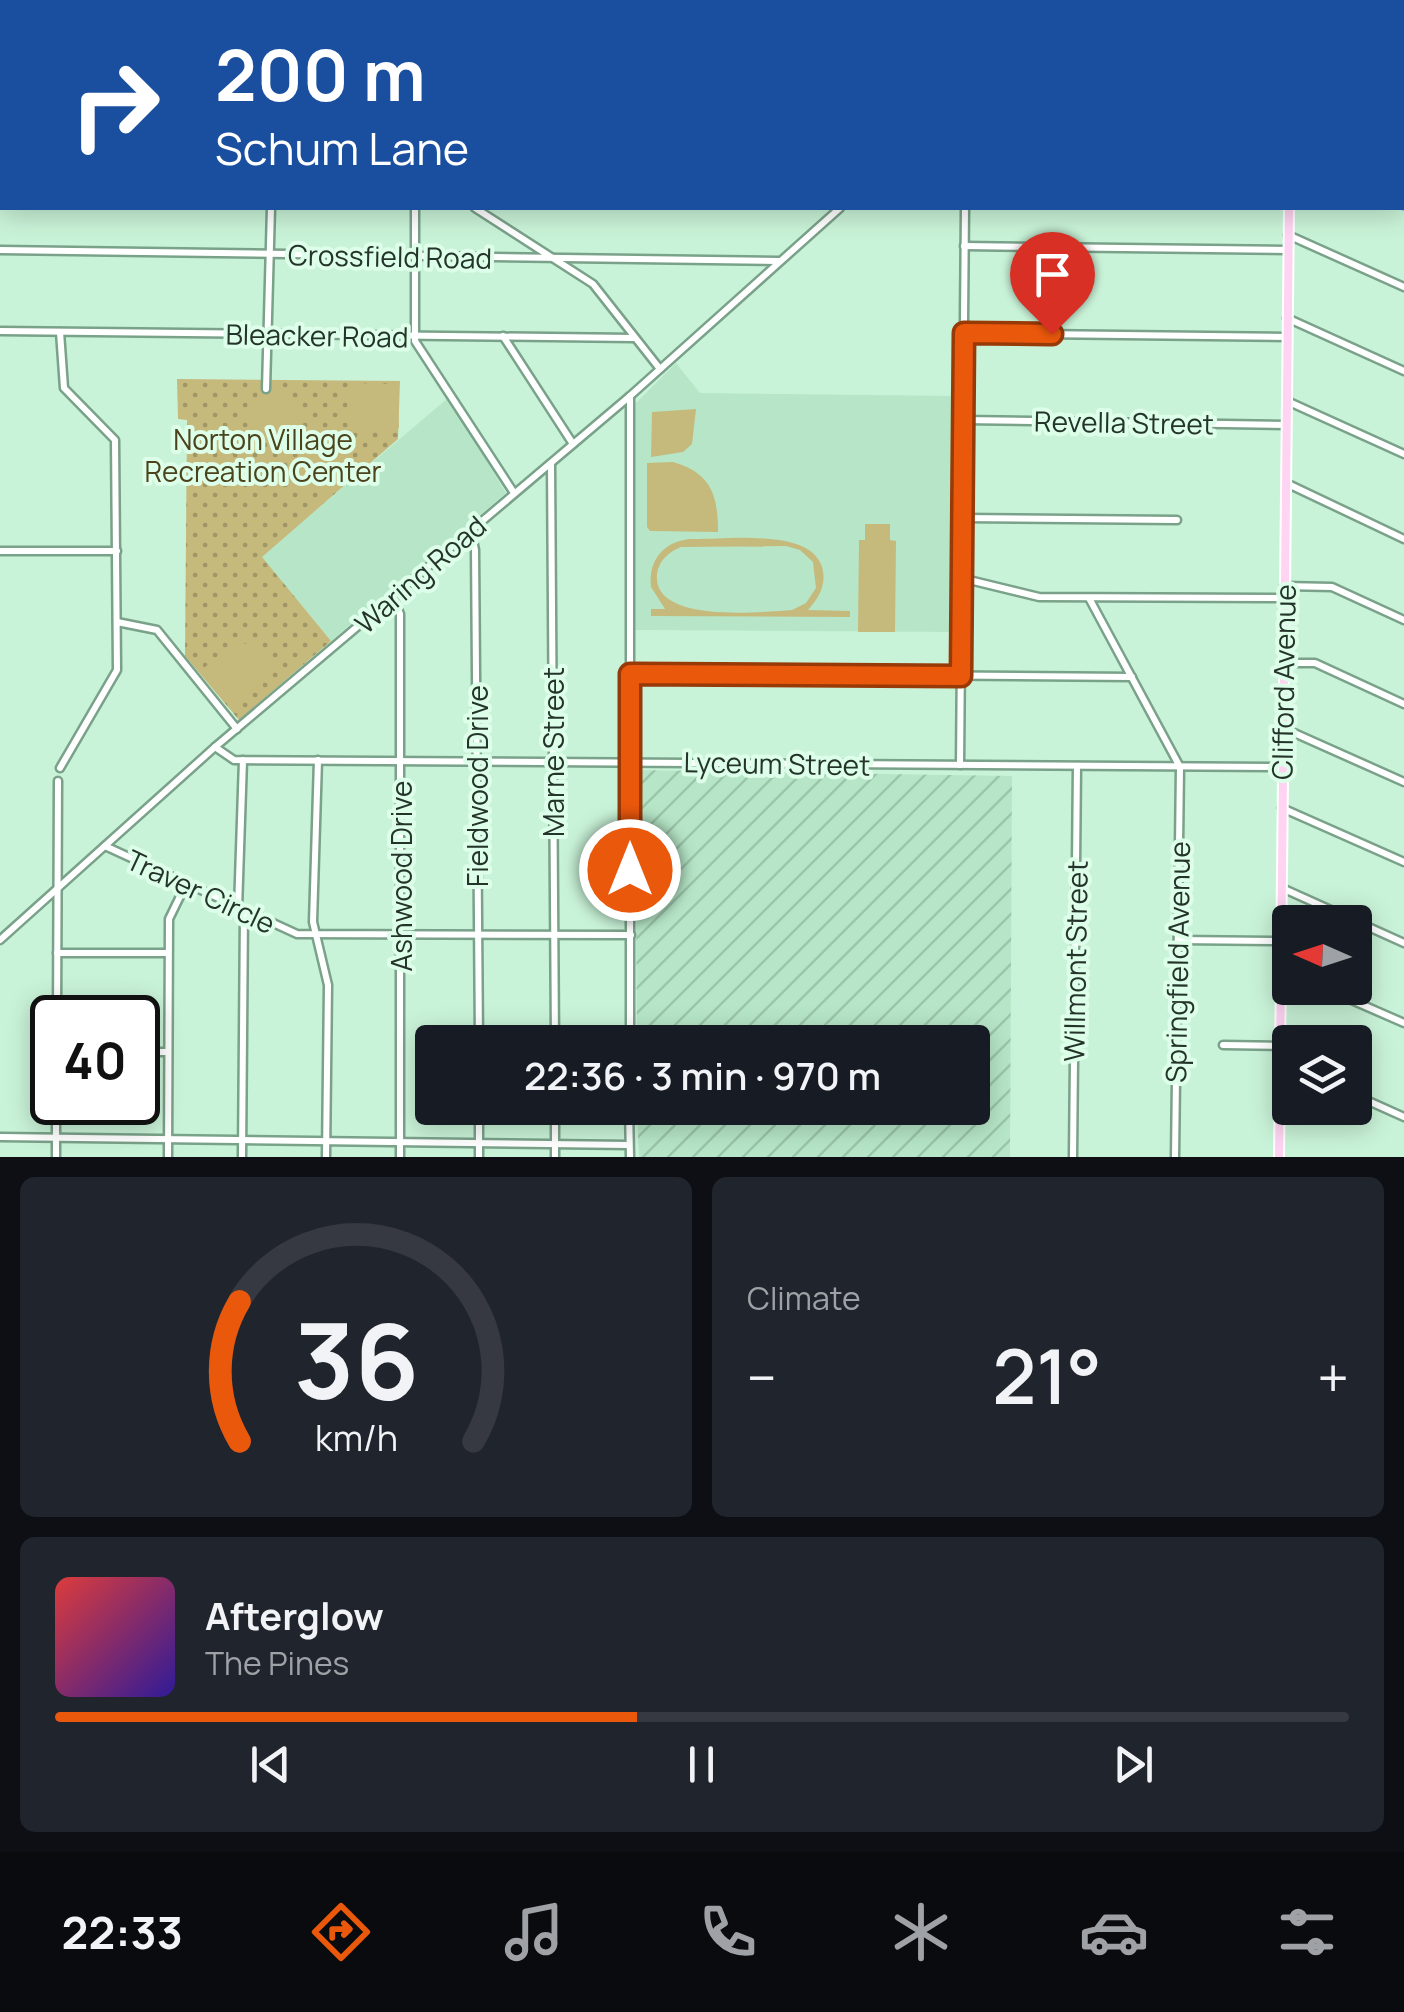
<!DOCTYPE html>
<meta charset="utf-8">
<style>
body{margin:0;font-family:Manrope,sans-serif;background:#20242c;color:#f1f3f6;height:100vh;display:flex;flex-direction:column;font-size:38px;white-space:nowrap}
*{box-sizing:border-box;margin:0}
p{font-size:32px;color:#9ea1a6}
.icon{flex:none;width:55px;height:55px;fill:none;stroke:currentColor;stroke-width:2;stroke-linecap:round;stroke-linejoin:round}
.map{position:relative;height:1157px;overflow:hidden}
.panel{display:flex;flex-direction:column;gap:20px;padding:20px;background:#0d0f14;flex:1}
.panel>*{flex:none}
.banner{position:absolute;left:0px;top:0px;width:1405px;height:210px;box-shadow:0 5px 25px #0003;background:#1a4fa0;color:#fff;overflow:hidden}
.needle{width:65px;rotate:273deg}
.buttons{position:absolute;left:1272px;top:905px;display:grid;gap:20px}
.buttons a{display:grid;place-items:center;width:100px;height:100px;border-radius:10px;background:#171b24;box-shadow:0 5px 25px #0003;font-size:50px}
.speed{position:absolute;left:30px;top:995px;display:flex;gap:20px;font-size:50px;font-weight:700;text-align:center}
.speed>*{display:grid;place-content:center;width:130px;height:130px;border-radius:50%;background:#171b24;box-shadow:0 5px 25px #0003;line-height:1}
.speed .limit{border:5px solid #111;border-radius:15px;background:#fff;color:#111}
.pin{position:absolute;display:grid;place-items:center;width:85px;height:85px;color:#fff;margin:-102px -42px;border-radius:50% 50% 50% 0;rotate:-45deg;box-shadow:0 0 10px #0007}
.pin .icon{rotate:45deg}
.me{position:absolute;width:110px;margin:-55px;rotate:0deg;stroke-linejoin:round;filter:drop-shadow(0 0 8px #0008)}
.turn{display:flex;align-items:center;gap:35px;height:210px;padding:0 50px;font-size:45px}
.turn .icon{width:130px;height:130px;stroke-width:2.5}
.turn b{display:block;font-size:70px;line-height:85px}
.big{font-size:75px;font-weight:600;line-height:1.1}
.panel .tile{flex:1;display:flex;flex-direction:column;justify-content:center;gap:15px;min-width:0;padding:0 35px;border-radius:15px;background:#20242c}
.panel .dial{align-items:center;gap:0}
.dial svg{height:260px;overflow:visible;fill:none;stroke:#363941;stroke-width:7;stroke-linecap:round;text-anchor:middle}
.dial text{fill:#f1f3f6;stroke:none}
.song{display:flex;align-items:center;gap:30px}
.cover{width:120px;height:120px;border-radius:15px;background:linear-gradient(135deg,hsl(0 70% 55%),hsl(250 70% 35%))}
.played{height:10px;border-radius:5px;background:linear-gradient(90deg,#ea580c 45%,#363941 45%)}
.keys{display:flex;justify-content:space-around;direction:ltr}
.heat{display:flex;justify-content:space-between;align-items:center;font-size:55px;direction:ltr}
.panel .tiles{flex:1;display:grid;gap:20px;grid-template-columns:1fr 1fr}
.tile:last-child{grid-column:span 2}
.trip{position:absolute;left:415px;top:1025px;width:575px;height:100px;border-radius:10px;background:#171b24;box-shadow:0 5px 25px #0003;font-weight:600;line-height:100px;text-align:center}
.menu{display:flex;height:160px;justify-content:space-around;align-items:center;background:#090b0e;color:#9ea1a6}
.menu .icon{width:70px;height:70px}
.menu .on{color:#ea580c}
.menu b{font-size:45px;color:#f1f3f6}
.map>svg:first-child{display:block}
.built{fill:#b6e6c7}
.industrial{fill:url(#industrial-furrows)}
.park{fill:url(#park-dots)}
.pitch{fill:#c6b97c;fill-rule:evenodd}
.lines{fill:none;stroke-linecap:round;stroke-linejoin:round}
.stream{stroke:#449d6d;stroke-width:2.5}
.minor-casing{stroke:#7aa189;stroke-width:11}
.major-casing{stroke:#fff;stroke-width:12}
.minor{stroke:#fff;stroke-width:6}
.major{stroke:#fed4f2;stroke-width:8}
.route-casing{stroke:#983908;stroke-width:25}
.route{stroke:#ea580c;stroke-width:18}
.labels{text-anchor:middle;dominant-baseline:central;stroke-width:8;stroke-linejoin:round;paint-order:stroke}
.street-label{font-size:28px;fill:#24342a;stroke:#ddfee8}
.park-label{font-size:28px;fill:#4b431c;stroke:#ddfee8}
</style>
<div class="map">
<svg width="1404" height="1157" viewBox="0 0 1404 1157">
<defs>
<pattern id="industrial-furrows" width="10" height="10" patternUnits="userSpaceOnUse" patternTransform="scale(2.5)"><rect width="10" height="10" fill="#b6e6c7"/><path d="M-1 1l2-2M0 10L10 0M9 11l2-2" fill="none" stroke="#9cc6ab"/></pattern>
<pattern id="park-dots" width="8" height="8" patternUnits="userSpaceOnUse" patternTransform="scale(2.5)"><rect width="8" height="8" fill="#c6b97c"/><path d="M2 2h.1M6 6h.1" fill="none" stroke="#a19766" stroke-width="1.8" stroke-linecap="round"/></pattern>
</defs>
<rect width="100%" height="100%" fill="#c9f3d8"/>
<g class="built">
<path d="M676,363L700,393L958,396L955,632L635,630V404Z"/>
<path d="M448,398L506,493L331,641L261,557Z"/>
</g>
<path class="industrial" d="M635,770L1012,776L1010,1157H639L637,1108H972V1042H637Z"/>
<path class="park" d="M177,379L400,381L398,439L262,557L331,641L239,720L185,656L187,420L178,419Z"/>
<g class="pitch">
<path d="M349,383L397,384L399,428L363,430L347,413Z"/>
<path d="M279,388L303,409C290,429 277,434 254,427L247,412L269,390Z"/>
<path d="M696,409L692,444L683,452L651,457L652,412Z"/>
<path d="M322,445L344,449L340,487L334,493L300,487L295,468L302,455Z"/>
<path d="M673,462C711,473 718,495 718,532L650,531L647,527V463Z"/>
<path d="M865,524H890V540L896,541L895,632H858L859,540H865Z"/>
<path d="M689,539C723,540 810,527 822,567C827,584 819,598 808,610L850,611V617L651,616V609H665L651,587C648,561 663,542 689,539ZM681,547L786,546L800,550L813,562L816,588L806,603L792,610C760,612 652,624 657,574C659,560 669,552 681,547Z"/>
<path d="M238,643L254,644L274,672L240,699L230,697L205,667Z"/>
</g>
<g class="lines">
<path class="stream" d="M358,0L359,2"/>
<g class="minor-casing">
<g id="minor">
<path d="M406,0L407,2"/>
<path d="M566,0L568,2"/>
<path d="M92,2V0"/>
<path d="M773,2V0"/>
<path d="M866,2L870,0"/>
<path d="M1208,2V0"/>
<path d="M0,29H2"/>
<path d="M1402,102L1404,103"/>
<path d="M1402,204L1404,205"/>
<path d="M415,208V341L514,493"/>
<path d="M475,208L593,284L660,369"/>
<path d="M1288,235L1404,287"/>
<path d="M964,246L1288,250"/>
<path d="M0,250L778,261"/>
<path d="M1287,318L1404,371"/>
<path d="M0,331L634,338"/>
<path d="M964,333L1287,337"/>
<path d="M503,336L573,444"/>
<path d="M266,389L271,208"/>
<path d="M1287,401L1404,454"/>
<path d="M963,420L1286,425"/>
<path d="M551,464L555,1042"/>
<path d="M1286,483L1404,539"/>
<path d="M961,518L1177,520"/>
<path d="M471,531L475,550L479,1042"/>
<path d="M0,551H117"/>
<path d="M961,578L1039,597L1284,598"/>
<path d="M1284,586L1332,587L1404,620"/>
<path d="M393,597L400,614V1157"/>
<path d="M1089,598L1180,767L1175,1157"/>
<path d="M117,622L157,630L237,729"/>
<path d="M1284,663H1315L1404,704"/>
<path d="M630,673L1132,677"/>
<path d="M1283,728L1404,782"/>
<path d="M215,747L234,760L1282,767"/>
<path d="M318,760L313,922L328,985L326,1157"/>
<path d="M960,765L965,208"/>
<path d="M60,768L117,670L115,440L64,388L60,332"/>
<path d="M1282,808L1404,862"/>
<path d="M105,846L297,934L631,935"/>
<path d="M1282,888L1404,943"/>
<path d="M238,909L243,760"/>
<path d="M0,940L215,747L630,396L840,208"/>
<path d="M1178,940L1280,941"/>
<path d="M57,953H168"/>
<path d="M1324,988L1404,1023"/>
<path d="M57,1018L58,781"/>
<path d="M630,1042V396"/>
<path d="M1223,1045L1280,1046"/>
<path d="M138,1052H168"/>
<path d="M1355,1095L1404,1117"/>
<path d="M479,1108V1157"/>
<path d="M555,1108V1157"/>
<path d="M629,1108L630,1157"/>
<path d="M0,1137L629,1145"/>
<path d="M56,1157V1102"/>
<path d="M168,1157L169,919L186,884"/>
<path d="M242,1157L244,912"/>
<path d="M1073,1157L1077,766"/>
</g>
</g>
<g class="major-casing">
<g id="major">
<path d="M1127,2L1132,0"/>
<path d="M1291,2L1292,0"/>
<path d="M0,144L2,145"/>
<path d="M1279,1157L1289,208"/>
</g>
</g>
<use href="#minor" class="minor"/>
<use href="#major" class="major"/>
</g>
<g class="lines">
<g class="route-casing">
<path id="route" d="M630,870V674L961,676L964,333L1052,334"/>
</g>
<use href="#route" class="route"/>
</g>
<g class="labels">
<g class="street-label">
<text transform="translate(390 256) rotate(1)">Crossfield Road</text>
<text transform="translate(317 335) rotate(1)">Bleacker Road</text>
<text transform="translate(1124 422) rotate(1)">Revella Street</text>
<text transform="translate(420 574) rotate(-41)">Waring Road</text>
<text transform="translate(1283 682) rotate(-89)">Clifford Avenue</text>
<text transform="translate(553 752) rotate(-90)">Marne Street</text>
<text transform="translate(777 763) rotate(1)">Lyceum Street</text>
<text transform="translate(477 786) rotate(-90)">Fieldwood Drive</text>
<text transform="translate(401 876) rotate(-90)">Ashwood Drive</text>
<text transform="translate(201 891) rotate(25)">Traver Circle</text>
<text transform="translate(1075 961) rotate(-89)">Willmont Street</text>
<text transform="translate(1177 962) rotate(-89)">Springfield Avenue</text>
</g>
<g class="park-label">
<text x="263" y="439">Norton Village<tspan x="263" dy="32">Recreation Center</tspan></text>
</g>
</g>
</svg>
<div class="buttons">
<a><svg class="needle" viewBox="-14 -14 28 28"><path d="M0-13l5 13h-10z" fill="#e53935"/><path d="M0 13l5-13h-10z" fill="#9ea1a6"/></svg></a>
<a><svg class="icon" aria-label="layers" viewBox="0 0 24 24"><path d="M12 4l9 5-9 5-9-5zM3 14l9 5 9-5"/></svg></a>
</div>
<div class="speed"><div class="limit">40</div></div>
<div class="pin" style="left:1052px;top:334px;background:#d93025"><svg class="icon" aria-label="arrive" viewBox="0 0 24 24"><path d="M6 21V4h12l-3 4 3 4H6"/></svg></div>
<svg class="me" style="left:630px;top:870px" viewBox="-20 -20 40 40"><circle r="17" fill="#ea580c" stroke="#fff" stroke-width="3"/><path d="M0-11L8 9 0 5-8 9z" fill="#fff"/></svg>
<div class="trip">22:36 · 3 min · 970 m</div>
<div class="banner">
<div class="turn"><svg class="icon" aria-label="right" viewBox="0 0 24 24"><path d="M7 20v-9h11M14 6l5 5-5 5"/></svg><div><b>200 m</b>Schum Lane</div></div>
</div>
</div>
<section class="panel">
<div class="tiles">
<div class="tile dial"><svg viewBox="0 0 100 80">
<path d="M14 69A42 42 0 1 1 86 69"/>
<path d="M14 69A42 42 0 0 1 14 26" stroke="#ea580c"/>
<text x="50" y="56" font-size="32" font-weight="700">36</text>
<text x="50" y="72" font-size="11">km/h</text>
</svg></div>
<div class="tile"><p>Climate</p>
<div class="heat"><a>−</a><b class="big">21°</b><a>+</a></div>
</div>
<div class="tile">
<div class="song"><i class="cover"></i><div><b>Afterglow</b><p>The Pines</p></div></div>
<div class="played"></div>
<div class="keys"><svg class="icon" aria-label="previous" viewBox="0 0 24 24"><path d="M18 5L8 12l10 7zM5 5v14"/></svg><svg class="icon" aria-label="pause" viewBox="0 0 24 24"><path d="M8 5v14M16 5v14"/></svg><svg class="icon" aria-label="next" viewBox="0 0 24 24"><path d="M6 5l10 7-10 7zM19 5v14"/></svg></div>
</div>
</div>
</section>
<nav class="menu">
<b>22:33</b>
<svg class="icon on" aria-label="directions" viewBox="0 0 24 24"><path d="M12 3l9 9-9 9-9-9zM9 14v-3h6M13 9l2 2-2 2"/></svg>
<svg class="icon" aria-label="music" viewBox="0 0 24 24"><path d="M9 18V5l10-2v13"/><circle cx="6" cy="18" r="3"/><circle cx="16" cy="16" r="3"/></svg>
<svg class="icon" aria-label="phone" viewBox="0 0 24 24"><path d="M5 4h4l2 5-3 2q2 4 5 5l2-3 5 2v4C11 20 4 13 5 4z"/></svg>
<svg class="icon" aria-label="climate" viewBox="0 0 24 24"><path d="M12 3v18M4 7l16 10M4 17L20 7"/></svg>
<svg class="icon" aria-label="car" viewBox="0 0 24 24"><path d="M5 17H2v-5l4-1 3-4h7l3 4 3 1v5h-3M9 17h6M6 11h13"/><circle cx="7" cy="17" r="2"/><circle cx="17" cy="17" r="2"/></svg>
<svg class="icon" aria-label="filters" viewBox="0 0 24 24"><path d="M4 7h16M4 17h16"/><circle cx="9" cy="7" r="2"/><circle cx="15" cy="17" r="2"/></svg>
</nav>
